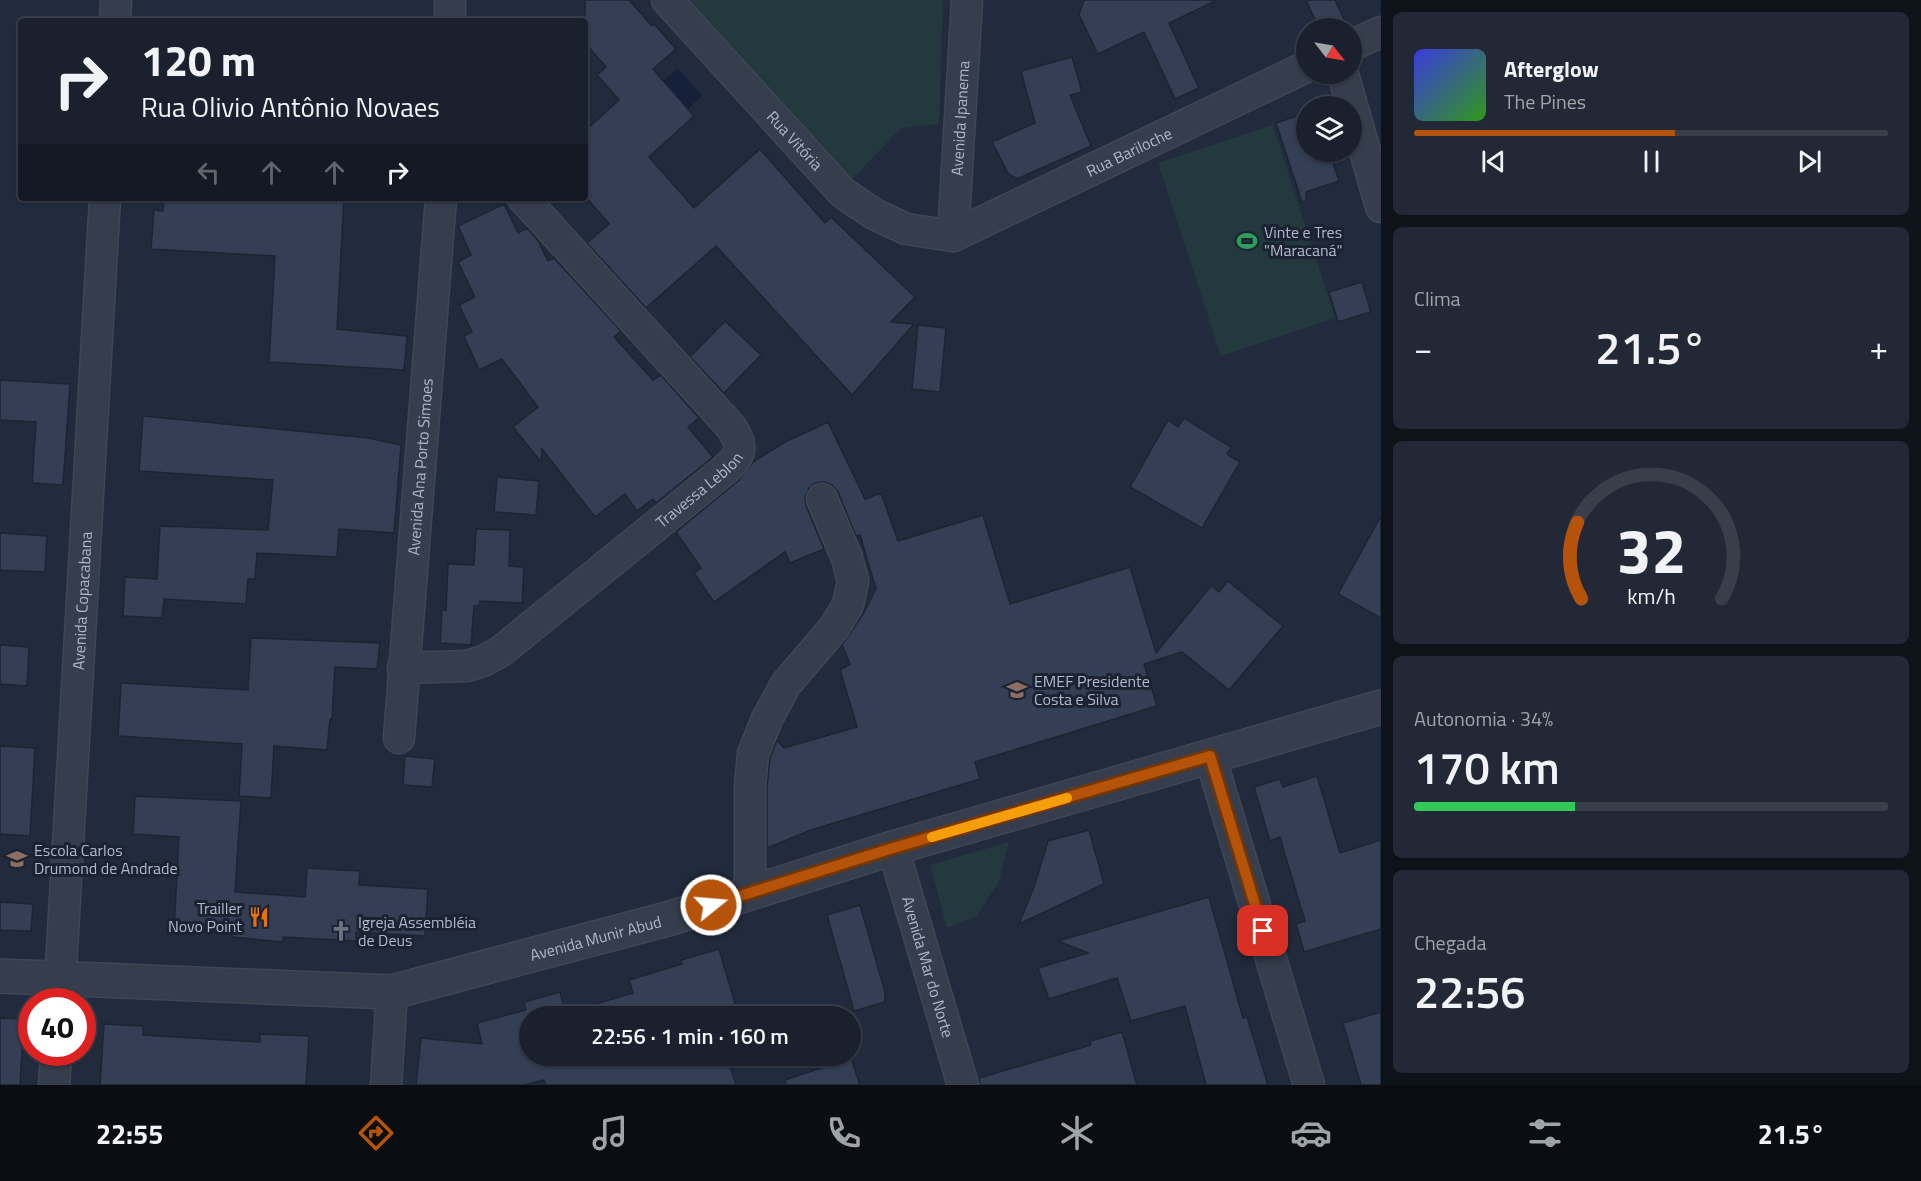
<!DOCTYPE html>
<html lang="pt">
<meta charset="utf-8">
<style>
body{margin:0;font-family:"Titillium Web",sans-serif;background:#232836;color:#f1f3f6;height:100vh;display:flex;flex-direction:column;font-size:22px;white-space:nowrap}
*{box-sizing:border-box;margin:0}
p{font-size:20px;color:#9fa3aa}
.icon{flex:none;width:33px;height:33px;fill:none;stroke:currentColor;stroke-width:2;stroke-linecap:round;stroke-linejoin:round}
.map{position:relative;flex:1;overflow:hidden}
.side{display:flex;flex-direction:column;gap:12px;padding:12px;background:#0e1219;width:540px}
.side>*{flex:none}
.guide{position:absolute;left:18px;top:18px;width:570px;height:183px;border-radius:6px;box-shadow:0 2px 4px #0004,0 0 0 2px #383e4a;background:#1a202e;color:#f1f3f6;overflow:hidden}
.needle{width:39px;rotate:121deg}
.fabs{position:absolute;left:1296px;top:18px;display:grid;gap:12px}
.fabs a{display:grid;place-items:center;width:66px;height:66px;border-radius:50%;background:#1a202e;box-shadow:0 2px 4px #0004,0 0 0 2px #383e4a;font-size:30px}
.speed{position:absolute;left:18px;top:988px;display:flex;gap:12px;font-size:30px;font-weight:700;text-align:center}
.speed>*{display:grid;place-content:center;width:78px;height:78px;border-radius:50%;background:#1a202e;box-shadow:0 2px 4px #0004,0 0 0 2px #383e4a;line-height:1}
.speed .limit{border:9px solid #d22;background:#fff;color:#111}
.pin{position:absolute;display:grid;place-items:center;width:51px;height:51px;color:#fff;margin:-26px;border-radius:12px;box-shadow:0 3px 9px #0006}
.me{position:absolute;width:66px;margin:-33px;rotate:73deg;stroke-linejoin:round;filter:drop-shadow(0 0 4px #0008)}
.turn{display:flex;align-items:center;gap:21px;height:126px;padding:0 24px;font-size:27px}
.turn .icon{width:78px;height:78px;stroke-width:2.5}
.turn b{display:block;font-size:42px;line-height:51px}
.lanes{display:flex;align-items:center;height:57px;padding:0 24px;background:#0003;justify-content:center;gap:30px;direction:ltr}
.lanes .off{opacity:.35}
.big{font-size:45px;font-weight:600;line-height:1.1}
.side .widget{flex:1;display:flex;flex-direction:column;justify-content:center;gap:9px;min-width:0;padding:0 21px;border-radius:9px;background:#232836}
.side .dial{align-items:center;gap:0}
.dial svg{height:156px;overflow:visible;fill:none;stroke:#383e4a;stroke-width:7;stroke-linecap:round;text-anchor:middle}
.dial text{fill:#f1f3f6;stroke:none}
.song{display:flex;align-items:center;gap:18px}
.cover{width:72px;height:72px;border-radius:9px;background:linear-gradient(135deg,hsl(240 70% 55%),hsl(110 70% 35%))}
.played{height:6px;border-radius:3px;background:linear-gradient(90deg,#b45309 55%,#383e4a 55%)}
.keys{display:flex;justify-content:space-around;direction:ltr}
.heat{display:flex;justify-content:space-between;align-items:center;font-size:33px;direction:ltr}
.charge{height:9px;border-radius:4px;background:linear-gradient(90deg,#34c759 34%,#383e4a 0)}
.trip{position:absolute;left:519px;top:1006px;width:342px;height:60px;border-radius:30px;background:#1a202e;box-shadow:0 2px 4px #0004,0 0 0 2px #383e4a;font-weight:600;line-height:60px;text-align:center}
.tab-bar{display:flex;height:96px;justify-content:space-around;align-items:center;background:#0a0d12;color:#9fa3aa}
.tab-bar .icon{width:42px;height:42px}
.tab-bar .current{color:#b45309}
.tab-bar b{font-size:27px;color:#f1f3f6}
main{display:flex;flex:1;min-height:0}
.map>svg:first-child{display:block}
.green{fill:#24393e}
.water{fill:#15213b}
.building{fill:#343e54;stroke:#1d2434;stroke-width:1.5}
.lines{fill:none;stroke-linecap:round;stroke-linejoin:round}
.minor-casing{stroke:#3f4656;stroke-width:33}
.tertiary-casing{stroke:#3f4656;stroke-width:36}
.minor{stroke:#363d4d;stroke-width:30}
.tertiary{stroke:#363d4d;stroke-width:33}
.route-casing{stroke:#753606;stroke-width:15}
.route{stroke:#b45309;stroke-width:10}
.slow{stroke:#f59e0b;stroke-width:10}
.labels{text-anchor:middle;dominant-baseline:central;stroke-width:6;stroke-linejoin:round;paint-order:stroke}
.street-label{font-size:16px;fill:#b1b8c9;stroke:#1b2232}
.poi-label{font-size:16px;fill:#b1b8c9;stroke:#1b2232;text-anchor:start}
</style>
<main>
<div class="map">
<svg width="1381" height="1085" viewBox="0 0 1381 1085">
<rect width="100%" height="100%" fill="#222b3d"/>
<g class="green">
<path d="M688,0H943L939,124L901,128L852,179Z"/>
<path d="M1273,125L1335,318L1221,356L1158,163Z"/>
<path d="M1009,842L999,881L977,916L947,928L930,865Z"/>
</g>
<path class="water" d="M678,68L702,96L688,109L663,81Z"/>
<g class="building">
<path d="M585,0H629L652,26L654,24L676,49L653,69L694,116L649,157L694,208L760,149L825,223L831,217L915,297L891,322L914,324L852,395L716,246L646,308L587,243L609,224L585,196V131L619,100L597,75L606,67L585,43Z"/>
<path d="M1084,0H1217L1169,23L1199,88L1175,99L1144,32L1098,54L1079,15Z"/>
<path d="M1306,0H1335L1348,28H1319Z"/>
<path d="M1072,57L1082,92L1070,95L1091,146L1017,179L1008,173L992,142L1035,123L1021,71Z"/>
<path d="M1306,113V152H1329L1339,181L1306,192V201L1302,202L1276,123Z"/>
<path d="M164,198H344L337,329L407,336L404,370L269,362L275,256L151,249L154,210L163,211Z"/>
<path d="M504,204L518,233L527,228L537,239L548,261L554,258L621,331L614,337L653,380L661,375L699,418L688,427L713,457L656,503L653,499L637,511L625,494L595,517L542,449L541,462L513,427L538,407L502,359L479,370L464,336L472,332L459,305L475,297L458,262L471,255L458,226Z"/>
<path d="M1362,282L1371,312L1338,322L1329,292Z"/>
<path d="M725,321L761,355L724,393L690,357Z"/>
<path d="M918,325L946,328L940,392L912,389Z"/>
<path d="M0,380L70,384L63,485L32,483L36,422L0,420Z"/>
<path d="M143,416L368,438L401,445L394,533L339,529L337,557L257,553L255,579H248L246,604L164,599L162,618L123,616L125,577L157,579L160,526L268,530L273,480L139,471Z"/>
<path d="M1184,418L1231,447L1227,454L1240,462L1202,528L1130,487L1168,420L1178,427Z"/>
<path d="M828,422L865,499L881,493L898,541L983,515L1010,604L1130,567L1156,653L1211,586L1219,592L1228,581L1283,626L1229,690L1182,652L1144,664L1157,706L975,762L980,779L811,830L767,848V787L770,758L777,740L784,748L857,727L840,670L850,664L842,645L863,614L876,589L860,535L856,536L838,492L832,485L825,482L816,483L809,488L805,497L806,506L824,549L790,563L785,552L714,602L694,573L701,568L676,532L739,480L753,462L785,442Z"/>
<path d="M497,477L539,481L536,515L494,512Z"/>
<path d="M1381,516V618L1338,594Z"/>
<path d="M476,529L510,530L509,566L524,567L522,603L480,601L479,606H474L471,645L440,643L442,610H446L448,564L474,565Z"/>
<path d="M0,533L47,536L45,572L0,570Z"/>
<path d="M251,638L380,643L377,669L335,667L332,719H330L327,750L274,746L271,798L239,796L242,744L118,736L121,683L248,690Z"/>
<path d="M0,645L29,647L27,686L0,684Z"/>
<path d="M0,746L35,748L30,836L0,834Z"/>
<path d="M405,756L435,759L432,787L403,785Z"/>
<path d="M1317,776L1340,853L1381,840V929L1304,952L1296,924L1305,921L1288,865L1280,837L1270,841L1254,787L1280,779L1283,787Z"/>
<path d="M135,796L241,801L235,892L305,897L307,868L360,871L359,885L428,889L425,936L356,932V941L283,937V942L232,937V932L174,929L179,837L133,834Z"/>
<path d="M1089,830L1104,884L1019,924L1034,887L1048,841Z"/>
<path d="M1209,897L1243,1018L1247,1017L1268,1085H1206L1185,1006L1131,1021L1117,978L1049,999L1038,968L1088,953L1058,941Z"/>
<path d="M0,902L33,904L31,931L0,930Z"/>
<path d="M860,905L885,992V1002L854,1011L827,915Z"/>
<path d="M719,949L739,1017H530V1056H727L736,1085H546L544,1080L524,1085H416L421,1038L482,1044L477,1023L526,1010L524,1002L560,992L565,1013L633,993L629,980L682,964L681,960Z"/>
<path d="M1381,1012V1085H1361L1343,1023Z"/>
<path d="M0,1018L24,1019L20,1085H0Z"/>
<path d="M104,1024L143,1026V1035L260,1042V1034L309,1036L306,1085H100Z"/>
<path d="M1122,1032L1137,1085H980L979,1078L1091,1045L1090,1041Z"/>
<path d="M851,1058L860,1085H786L785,1080Z"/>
</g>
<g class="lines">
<g class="minor-casing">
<g id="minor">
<path id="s1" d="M667,0L843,193L874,214L906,229L953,236"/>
<path d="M115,21L116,0"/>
<path d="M450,21V0"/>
<path d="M1352,45L1381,32"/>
<path d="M1343,74L1381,207"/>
<path id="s2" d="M953,236L1306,67"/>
<path id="s3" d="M953,236L967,0"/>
<path id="s4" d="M403,668L467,666L483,661L500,652L721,473C740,457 746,449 731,427L523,198"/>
<path id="s5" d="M399,738L441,198"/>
<path d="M1210,756L1309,1085"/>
<path id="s6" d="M893,848L963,1085"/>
<path d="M750,893V786L753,754L767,719L786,684L834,628L848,605L853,581L847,558L822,499"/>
<path id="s7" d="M59,1002L105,198"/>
<path d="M54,1085L56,1053"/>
<path d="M386,1085L392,992"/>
</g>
</g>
<g class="tertiary-casing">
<g id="tertiary">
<path id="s8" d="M0,976L392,992L671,918L893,848L1381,707"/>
</g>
</g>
<use href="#minor" class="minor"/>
<use href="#tertiary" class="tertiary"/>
</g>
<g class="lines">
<g class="route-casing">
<path id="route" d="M711,905L893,848L1210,756L1263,931"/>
</g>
<use href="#route" class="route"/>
<path class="slow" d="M932,837L1067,798"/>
</g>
<defs>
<g id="stadium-bare" transform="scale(1.62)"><path d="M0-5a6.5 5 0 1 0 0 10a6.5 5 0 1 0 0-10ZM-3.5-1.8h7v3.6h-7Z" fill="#2e9e5b" stroke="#1b2232" stroke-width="2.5" paint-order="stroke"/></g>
<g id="school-bare" transform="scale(1.62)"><path d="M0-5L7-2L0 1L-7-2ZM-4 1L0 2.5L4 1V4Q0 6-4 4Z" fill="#8d6e63" stroke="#1b2232" stroke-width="2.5" paint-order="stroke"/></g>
<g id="restaurant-bare" transform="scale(1.62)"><path d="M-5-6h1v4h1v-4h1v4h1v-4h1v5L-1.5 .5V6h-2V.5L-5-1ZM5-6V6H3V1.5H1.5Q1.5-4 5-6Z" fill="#e8710a" stroke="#1b2232" stroke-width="2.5" paint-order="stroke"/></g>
<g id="church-bare" transform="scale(1.62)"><path d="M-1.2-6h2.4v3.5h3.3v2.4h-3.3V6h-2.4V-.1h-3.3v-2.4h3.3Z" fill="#6b7280" stroke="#1b2232" stroke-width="2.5" paint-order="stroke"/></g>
</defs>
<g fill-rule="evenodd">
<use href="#stadium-bare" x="1247" y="241"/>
<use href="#school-bare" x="1017" y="690"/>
<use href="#school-bare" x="17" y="859"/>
<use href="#restaurant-bare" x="259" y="917"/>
<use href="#church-bare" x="341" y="931"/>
</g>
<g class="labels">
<g class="street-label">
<text stroke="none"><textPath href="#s3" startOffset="118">Avenida Ipanema</textPath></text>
<text stroke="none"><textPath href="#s1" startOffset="190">Rua Vitória</textPath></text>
<text stroke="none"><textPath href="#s2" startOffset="195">Rua Bariloche</textPath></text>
<text stroke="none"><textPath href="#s5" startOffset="272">Avenida Ana Porto Simoes</textPath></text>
<text stroke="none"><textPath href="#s4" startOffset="357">Travessa Leblon</textPath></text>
<text stroke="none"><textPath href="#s7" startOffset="402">Avenida Copacabana</textPath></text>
<text stroke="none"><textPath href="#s8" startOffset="603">Avenida Munir Abud</textPath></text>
<text stroke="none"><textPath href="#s6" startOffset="124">Avenida Mar do Norte</textPath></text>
</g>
<g class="poi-label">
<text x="1264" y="232">Vinte e Tres<tspan x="1264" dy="18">"Maracaná"</tspan></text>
<text x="1034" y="681">EMEF Presidente<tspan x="1034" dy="18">Costa e Silva</tspan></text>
<text x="34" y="850">Escola Carlos<tspan x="34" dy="18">Drumond de Andrade</tspan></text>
<text x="242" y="908" text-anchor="end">Trailler<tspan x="242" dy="18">Novo Point</tspan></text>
<text x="358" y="922">Igreja Assembléia<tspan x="358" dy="18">de Deus</tspan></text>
</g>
</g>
</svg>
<div class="fabs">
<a><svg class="needle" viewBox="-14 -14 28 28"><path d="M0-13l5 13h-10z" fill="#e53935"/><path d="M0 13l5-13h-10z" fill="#9fa3aa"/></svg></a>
<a><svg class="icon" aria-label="layers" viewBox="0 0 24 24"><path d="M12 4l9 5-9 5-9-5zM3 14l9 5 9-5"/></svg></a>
</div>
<div class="speed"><div class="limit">40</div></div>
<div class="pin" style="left:1263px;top:931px;background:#d93025"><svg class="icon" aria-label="arrive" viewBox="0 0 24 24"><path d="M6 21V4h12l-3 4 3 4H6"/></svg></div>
<svg class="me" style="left:711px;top:905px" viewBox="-20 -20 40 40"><circle r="17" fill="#b45309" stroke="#fff" stroke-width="3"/><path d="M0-11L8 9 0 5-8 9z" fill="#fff"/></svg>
<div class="trip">22:56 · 1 min · 160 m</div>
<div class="guide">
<div class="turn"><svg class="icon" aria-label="right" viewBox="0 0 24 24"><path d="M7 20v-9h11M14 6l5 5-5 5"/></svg><div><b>120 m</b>Rua Olivio Antônio Novaes</div></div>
<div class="lanes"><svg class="icon off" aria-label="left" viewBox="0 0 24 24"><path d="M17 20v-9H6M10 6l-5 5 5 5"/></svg><svg class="icon off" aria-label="ahead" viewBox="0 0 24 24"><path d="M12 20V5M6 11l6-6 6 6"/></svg><svg class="icon off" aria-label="ahead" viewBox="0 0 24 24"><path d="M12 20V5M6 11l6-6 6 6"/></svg><svg class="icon" aria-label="right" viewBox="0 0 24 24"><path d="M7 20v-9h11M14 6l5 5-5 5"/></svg></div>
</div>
</div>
<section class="side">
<div class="widget">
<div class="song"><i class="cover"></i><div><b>Afterglow</b><p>The Pines</p></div></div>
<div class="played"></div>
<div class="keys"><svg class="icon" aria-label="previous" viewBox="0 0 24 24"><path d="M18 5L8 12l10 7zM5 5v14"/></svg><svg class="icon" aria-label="pause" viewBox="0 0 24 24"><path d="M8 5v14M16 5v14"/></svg><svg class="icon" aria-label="next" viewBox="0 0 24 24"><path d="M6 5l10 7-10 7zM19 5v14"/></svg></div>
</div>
<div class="widget"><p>Clima</p>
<div class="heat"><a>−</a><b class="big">21.5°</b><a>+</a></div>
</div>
<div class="widget dial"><svg viewBox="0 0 100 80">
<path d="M14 69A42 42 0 1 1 86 69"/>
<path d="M14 69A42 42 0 0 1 12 30" stroke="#b45309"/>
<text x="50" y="56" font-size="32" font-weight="700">32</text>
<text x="50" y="72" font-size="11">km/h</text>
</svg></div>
<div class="widget"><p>Autonomia · 34%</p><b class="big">170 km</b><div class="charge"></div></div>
<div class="widget"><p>Chegada</p><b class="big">22:56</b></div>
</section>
</main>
<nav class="tab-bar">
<b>22:55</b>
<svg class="icon current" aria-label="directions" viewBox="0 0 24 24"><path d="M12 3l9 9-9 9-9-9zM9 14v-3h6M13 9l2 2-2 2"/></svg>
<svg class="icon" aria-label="music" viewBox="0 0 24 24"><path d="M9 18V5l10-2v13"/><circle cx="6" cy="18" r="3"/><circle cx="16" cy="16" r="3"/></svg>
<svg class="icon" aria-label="phone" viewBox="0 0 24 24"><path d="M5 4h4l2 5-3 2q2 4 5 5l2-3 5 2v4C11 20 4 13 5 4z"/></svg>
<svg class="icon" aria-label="climate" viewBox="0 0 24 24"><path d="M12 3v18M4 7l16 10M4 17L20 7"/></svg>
<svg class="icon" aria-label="car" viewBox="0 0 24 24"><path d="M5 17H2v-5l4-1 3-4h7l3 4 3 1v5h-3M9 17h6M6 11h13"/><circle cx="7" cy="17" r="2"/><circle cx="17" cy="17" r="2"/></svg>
<svg class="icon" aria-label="filters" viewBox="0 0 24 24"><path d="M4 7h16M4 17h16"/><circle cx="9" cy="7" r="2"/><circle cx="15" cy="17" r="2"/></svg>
<b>21.5°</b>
</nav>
